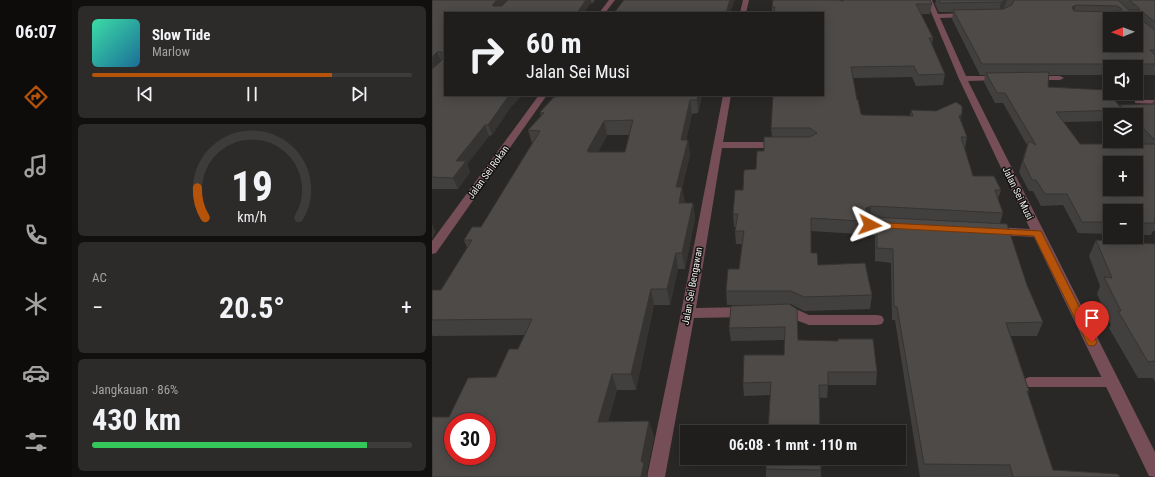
<!DOCTYPE html>
<html lang="id">
<meta charset="utf-8">
<style>
body{margin:0;font-family:"Roboto Condensed",sans-serif;background:#2d2b29;color:#f1f3f6;height:100vh;display:flex;flex-direction:column;font-size:15px;white-space:nowrap}
*{box-sizing:border-box;margin:0}
p{font-size:13px;color:#a2a2a3}
.icon{flex:none;width:22px;height:22px;fill:none;stroke:currentColor;stroke-width:2;stroke-linecap:round;stroke-linejoin:round}
.map{position:relative;flex:1;overflow:hidden}
.sheet{display:flex;flex-direction:column;gap:6px;padding:6px;background:#12100f;width:360px}
.sheet>*{flex:none}
.banner{position:absolute;left:12px;top:12px;width:380px;height:84px;border-radius:0px;box-shadow:0 2px 10px #0003,0 0 0 1px #3d3c3b;background:#201e1c;color:#f1f3f6;overflow:hidden}
.needle{width:26px;rotate:269deg}
.controls{position:absolute;left:671px;top:12px;display:grid;gap:8px}
.controls a{display:grid;place-items:center;width:40px;height:40px;border-radius:0px;background:#201e1c;box-shadow:0 2px 10px #0003,0 0 0 1px #3d3c3b;font-size:20px}
.speed{position:absolute;left:12px;top:413px;display:flex;gap:8px;font-size:20px;font-weight:700;text-align:center}
.speed>*{display:grid;place-content:center;width:52px;height:52px;border-radius:50%;background:#201e1c;box-shadow:0 2px 10px #0003,0 0 0 1px #3d3c3b;line-height:1}
.speed .limit{border:6px solid #d22;background:#fff;color:#111}
.pin{position:absolute;display:grid;place-items:center;width:34px;height:34px;color:#fff;margin:-41px -17px;border-radius:50% 50% 50% 0;rotate:-45deg;box-shadow:0 0 4px #0007}
.pin .icon{rotate:45deg}
.me{position:absolute;width:44px;margin:-22px;rotate:94deg;stroke-linejoin:round;filter:drop-shadow(0 0 3px #0008)}
.turn{display:flex;align-items:center;gap:14px;height:84px;padding:0 16px;font-size:18px}
.turn .icon{width:52px;height:52px;stroke-width:2.5}
.turn b{display:block;font-size:28px;line-height:34px}
.big{font-size:30px;font-weight:700;line-height:1.1}
.sheet .card{flex:1;display:flex;flex-direction:column;justify-content:center;gap:6px;min-width:0;padding:0 14px;border-radius:6px;background:#2d2b29}
.sheet .dial{align-items:center;gap:0}
.dial svg{height:104px;overflow:visible;fill:none;stroke:#3d3c3b;stroke-width:7;stroke-linecap:round;text-anchor:middle}
.dial text{fill:#f1f3f6;stroke:none}
.song{display:flex;align-items:center;gap:12px}
.cover{width:48px;height:48px;border-radius:6px;background:linear-gradient(135deg,hsl(160 70% 55%),hsl(200 70% 35%))}
.played{height:4px;border-radius:2px;background:linear-gradient(90deg,#b45309 75%,#3d3c3b 75%)}
.keys{display:flex;justify-content:space-around;direction:ltr}
.heat{display:flex;justify-content:space-between;align-items:center;font-size:22px;direction:ltr}
.charge{height:6px;border-radius:3px;background:linear-gradient(90deg,#34c759 86%,#3d3c3b 0)}
.trip{position:absolute;left:248px;top:425px;width:226px;height:40px;border-radius:0px;background:#201e1c;box-shadow:0 2px 10px #0003,0 0 0 1px #3d3c3b;font-weight:700;line-height:40px;text-align:center}
main{display:flex;flex:1;min-height:0}
.menu{display:flex;flex-direction:column;width:72px;justify-content:space-around;align-items:center;background:#0d0c0b;color:#a2a2a3}
.menu .icon{width:28px;height:28px}
.menu .active{color:#b45309}
.menu b{font-size:18px;color:#f1f3f6}
.map>svg:first-child{display:block}
.lines{fill:none;stroke-linecap:round;stroke-linejoin:round}
.lane{fill:#754e58;fill-rule:evenodd}
.street{fill:#754e58;fill-rule:evenodd}
.wall{fill:#42403e;fill-rule:evenodd}
.shaded-wall{fill:#363432}
.building{fill:#4d4a48;stroke:#363432;fill-rule:evenodd}
.route{fill:#b45309;stroke:#753606}
.labels{text-anchor:middle;dominant-baseline:central;stroke-width:3;stroke-linejoin:round;paint-order:stroke}
.street-label{font-size:10px;fill:#ebeae8;stroke:#121110}
</style>
<main>
<nav class="menu">
<b>06:07</b>
<svg class="icon active" aria-label="directions" viewBox="0 0 24 24"><path d="M12 3l9 9-9 9-9-9zM9 14v-3h6M13 9l2 2-2 2"/></svg>
<svg class="icon" aria-label="music" viewBox="0 0 24 24"><path d="M9 18V5l10-2v13"/><circle cx="6" cy="18" r="3"/><circle cx="16" cy="16" r="3"/></svg>
<svg class="icon" aria-label="phone" viewBox="0 0 24 24"><path d="M5 4h4l2 5-3 2q2 4 5 5l2-3 5 2v4C11 20 4 13 5 4z"/></svg>
<svg class="icon" aria-label="climate" viewBox="0 0 24 24"><path d="M12 3v18M4 7l16 10M4 17L20 7"/></svg>
<svg class="icon" aria-label="car" viewBox="0 0 24 24"><path d="M5 17H2v-5l4-1 3-4h7l3 4 3 1v5h-3M9 17h6M6 11h13"/><circle cx="7" cy="17" r="2"/><circle cx="17" cy="17" r="2"/></svg>
<svg class="icon" aria-label="filters" viewBox="0 0 24 24"><path d="M4 7h16M4 17h16"/><circle cx="9" cy="7" r="2"/><circle cx="15" cy="17" r="2"/></svg>
</nav>
<section class="sheet">
<div class="card">
<div class="song"><i class="cover"></i><div><b>Slow Tide</b><p>Marlow</p></div></div>
<div class="played"></div>
<div class="keys"><svg class="icon" aria-label="previous" viewBox="0 0 24 24"><path d="M18 5L8 12l10 7zM5 5v14"/></svg><svg class="icon" aria-label="pause" viewBox="0 0 24 24"><path d="M8 5v14M16 5v14"/></svg><svg class="icon" aria-label="next" viewBox="0 0 24 24"><path d="M6 5l10 7-10 7zM19 5v14"/></svg></div>
</div>
<div class="card dial"><svg viewBox="0 0 100 80">
<path d="M14 69A42 42 0 1 1 86 69"/>
<path d="M14 69A42 42 0 0 1 8 46" stroke="#b45309"/>
<text x="50" y="56" font-size="32" font-weight="700">19</text>
<text x="50" y="72" font-size="11">km/h</text>
</svg></div>
<div class="card"><p>AC</p>
<div class="heat"><a>−</a><b class="big">20.5°</b><a>+</a></div>
</div>
<div class="card"><p>Jangkauan · 86%</p><b class="big">430 km</b><div class="charge"></div></div>
</section>
<div class="map">
<svg width="723" height="477" viewBox="0 0 723 477">
<rect width="100%" height="100%" fill="#2a2826"/>
<g class="lines">
<g class="lane">
<path d="M705,100H723V104L703,103V101Z"/>
<path d="M597,377H680L684,379L686,382L684,385L680,387H597L593,385L591,382L593,379Z"/>
</g>
<g class="street">
<path d="M177,0H183L173,13H167Z"/>
<path d="M311,0H317L314,13H308Z"/>
<path d="M494,0H500L506,14L536,13L539,15L536,17L508,18L534,76H568L572,78L568,80L536,81L723,452V477L717,476L602,237L561,235L557,234L555,231L557,228L561,227L598,229L527,79Z"/>
<path d="M598,76H628L632,78L628,80H598Z"/>
<path d="M107,95H115L4,253L0,254V241Z"/>
<path d="M291,95H299L291,142H349L354,145L349,148H290L264,308L315,307L320,308L322,312L320,316L315,317L262,318L233,477H215L249,313Z"/>
<path d="M351,306L364,309L377,315H445L450,316L452,320L450,324L445,325H377L356,317L346,315L344,311L346,307Z"/>
</g>
</g>
<g class="wall">
<path d="M0,0L70,6L76,0H163L161,3L13,13L78,108L60,135L57,136L35,164L38,172L26,189H0Z"/>
<path d="M411,0H498L500,4L498,14H489L501,38L500,45L513,74L511,85L484,86L480,77L421,78L425,100L429,114L431,115L478,116L479,110L529,122L535,137L533,148L541,176L569,190L566,199L571,213L568,223L611,322L605,336H579L597,391L596,395L621,470L688,477H488L463,320H460L459,263L443,261V235L379,231V253L386,265L440,295L438,309L372,311L359,304L357,305L366,340L445,372L444,385H396L395,398L338,395L312,396L311,383L352,355V340L299,341L297,328L348,305H295L294,291L307,269L310,244H304L303,231V227H302L301,214L311,190L324,169L332,151L340,137L339,128L391,13H340V7L411,1Z"/>
<path d="M504,0H723V75H704V67H678V75H617L616,87L688,107V105L720,104L723,98V231H721L719,235H704V211H678V234L646,233L631,205L609,206L601,191H597L587,172L595,145L571,103H563L552,82L553,75H548L520,19L521,12H507L503,4ZM678,115H704V136L712,144H648L632,122L678,121Z"/>
<path d="M125,95H289V97L270,96L266,113L260,114L254,140H256L258,155L250,187L252,203H261L263,218L253,269H246L238,305H222L204,390H185L176,421H217L222,437L215,471L17,417L64,377L86,349L93,335L1,336L0,335V290H9L35,248L32,240L49,227L100,143L96,130L109,116L108,112ZM175,135H198L193,152H166Z"/>
<path d="M664,240L723,244V382L721,378H706L677,328L679,325L665,294L668,286L657,256Z"/>
<path d="M334,469L389,470V477H334Z"/>
</g>
<g class="shaded-wall">
<path d="M65,0H76L64,12L61,6V4Z"/>
<path d="M154,0H159V3L152,13H145Z"/>
<path d="M298,0H303L298,13H294Z"/>
<path d="M573,0H575L573,6L570,11L567,12L569,2Z"/>
<path d="M644,5L641,14L640,7Z"/>
<path d="M5,52L9,61L0,70V57Z"/>
<path d="M78,95H91L78,108L60,135L56,125L75,98Z"/>
<path d="M266,95H270V96L266,113L265,100Z"/>
<path d="M258,100L260,114L251,155L249,140Z"/>
<path d="M530,114L528,126L527,116Z"/>
<path d="M172,121L175,135L161,163L155,151Z"/>
<path d="M53,125L57,136L35,164L38,172L26,189L21,178L24,161Z"/>
<path d="M256,140L258,155L247,202L244,187Z"/>
<path d="M250,187L253,202L249,218L247,203Z"/>
<path d="M261,203L263,218L253,269L250,253Z"/>
<path d="M439,206L438,220L433,221L432,213L434,208Z"/>
<path d="M0,224L4,232L0,239Z"/>
<path d="M244,253L246,269L238,305L235,289Z"/>
<path d="M219,289L222,305L204,390L199,374Z"/>
<path d="M180,374L185,390L172,437L166,422Z"/>
<path d="M217,421L222,437L215,471L216,477H209V461Z"/>
</g>
<g class="building">
<path d="M0,0H65L61,4V6H70L76,0H154L145,13H13V95H78L75,98L56,125H53L24,161H34L21,178L0,177V69L10,60V52H5L0,57Z"/>
<path d="M192,0H298L294,13H182Z"/>
<path d="M341,0H407L411,1V0H498L500,4H484L501,38H497L513,74L486,75L482,66L419,67L425,100H426L429,114L431,115L481,116L479,110L504,111L524,102L530,106V114L527,116L535,137H529L541,176H562L569,190H563L571,213L439,206L434,208L432,213L435,216L439,217L575,224L595,285L611,322L574,323L597,391H595L621,470L686,474L688,477H581L578,465L492,464L465,307L462,306L461,249L445,248V222L379,218V253H385L386,265L433,263L440,295L372,297L359,291H294L296,269H307L312,231H303L306,214H301L303,190H311L312,170L324,169L325,151H332V137H378L385,133L378,128H339L341,95H391V13H342L343,7H340Z"/>
<path d="M507,0H573L572,1L569,2L508,3Z"/>
<path d="M582,0H686L697,10H707V8L697,0H723V22L709,11H706L707,18L723,30V50H718L723,55V64H550L521,10L571,9L580,5ZM644,5L685,6L690,9L688,11H683L682,12L642,11L640,7ZM678,19H704V45H678Z"/>
<path d="M617,72L616,87L674,90L691,110L624,112L648,144H723V219H722L723,221V223H704V211H678V222H650L635,194H613L604,180H600L591,161L597,141L604,145L573,93H565L554,73ZM678,163H704V189H678Z"/>
<path d="M125,95H266L265,100H258L249,140H256L244,187H250L247,203H261L250,253H244L235,289H219L199,374H180L166,422L217,421L209,461L212,463L209,477H0V417H17L36,378L64,377L77,349H86L100,319L0,320V290H9L40,240H32L40,227H49L108,131L96,130L112,113L108,112L122,97H124ZM201,120L193,152H156L157,151H155L172,121ZM21,422H55V456H21Z"/>
<path d="M723,104V140L704,121V115H698L688,105Z"/>
<path d="M664,240L723,244V361L716,362L686,311H689L672,277L680,278Z"/>
<path d="M357,304L365,309L366,340L406,341V339H441L445,372H396V385H387L388,432H336L339,382L311,383L312,355H352L353,327L297,328L299,306Z"/>
<path d="M335,458H389V470L334,469Z"/>
</g>
<path class="route" d="M438,222L609,231L665,342L663,345L660,346L656,345L602,236L435,227L434,225Z"/>
<g class="labels">
<g class="street-label">
<text transform="translate(56 172) rotate(-54)">Jalan Sei Rokan</text>
<text transform="translate(586 193) rotate(64)">Jalan Sei Musi</text>
<text transform="translate(260 286) rotate(-80)">Jalan Sei Bengawan</text>
</g>
</g>
</svg>
<div class="controls">
<a><svg class="needle" viewBox="-14 -14 28 28"><path d="M0-13l5 13h-10z" fill="#e53935"/><path d="M0 13l5-13h-10z" fill="#a2a2a3"/></svg></a>
<a><svg class="icon" aria-label="sound" viewBox="0 0 24 24"><path d="M4 9h4l5-4v14l-5-4H4zM17 9q2 3 0 6"/></svg></a>
<a><svg class="icon" aria-label="layers" viewBox="0 0 24 24"><path d="M12 4l9 5-9 5-9-5zM3 14l9 5 9-5"/></svg></a>
<a>+</a>
<a>−</a>
</div>
<div class="speed"><div class="limit">30</div></div>
<div class="pin" style="left:660px;top:342px;background:#d93025"><svg class="icon" aria-label="arrive" viewBox="0 0 24 24"><path d="M6 21V4h12l-3 4 3 4H6"/></svg></div>
<svg class="me" style="left:438px;top:225px" viewBox="-20 -20 40 40"><path d="M0-17L14 15 0 8-14 15z" fill="#b45309" stroke="#fff" stroke-width="4"/></svg>
<div class="trip">06:08 · 1 mnt · 110 m</div>
<div class="banner">
<div class="turn"><svg class="icon" aria-label="right" viewBox="0 0 24 24"><path d="M7 20v-9h11M14 6l5 5-5 5"/></svg><div><b>60 m</b>Jalan Sei Musi</div></div>
</div>
</div>
</main>
